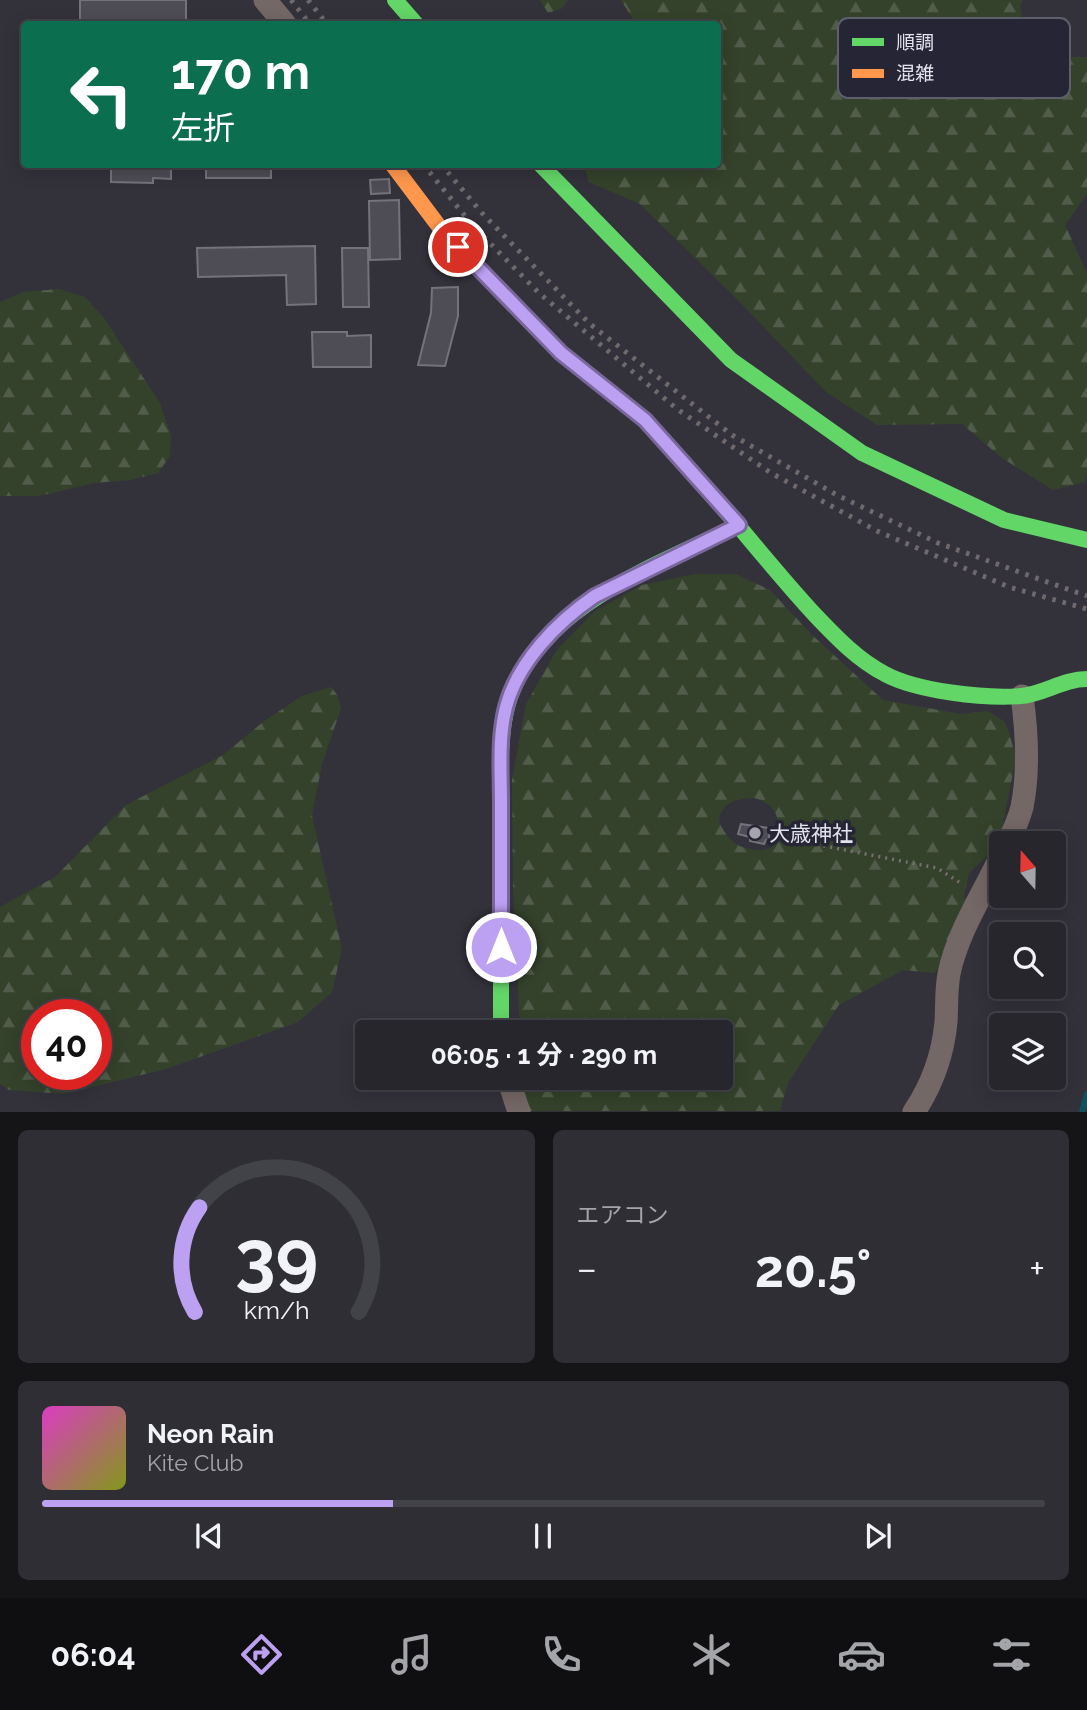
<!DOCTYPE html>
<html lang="ja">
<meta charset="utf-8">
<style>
body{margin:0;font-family:Raleway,"Noto Sans JP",sans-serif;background:#2e2e34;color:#f1f3f6;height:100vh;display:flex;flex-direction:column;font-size:26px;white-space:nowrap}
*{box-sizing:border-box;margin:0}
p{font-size:23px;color:#a4a5a9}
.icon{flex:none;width:38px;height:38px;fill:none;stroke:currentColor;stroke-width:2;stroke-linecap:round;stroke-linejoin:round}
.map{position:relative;height:1112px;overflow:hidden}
.sheet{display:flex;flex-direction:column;gap:18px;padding:18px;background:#151518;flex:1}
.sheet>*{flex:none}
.banner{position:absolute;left:21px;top:21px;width:700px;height:147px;border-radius:7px;box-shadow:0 4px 18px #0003,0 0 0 2px #424348;background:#0b6e4f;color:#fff;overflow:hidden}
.needle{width:46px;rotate:340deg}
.controls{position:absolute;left:989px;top:831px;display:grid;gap:14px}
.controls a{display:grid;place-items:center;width:77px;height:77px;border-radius:7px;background:#26262c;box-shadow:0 4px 18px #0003,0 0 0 2px #424348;font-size:35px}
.speed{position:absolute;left:21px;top:999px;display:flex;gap:14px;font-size:35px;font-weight:700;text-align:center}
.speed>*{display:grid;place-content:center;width:91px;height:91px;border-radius:50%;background:#26262c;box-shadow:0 4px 18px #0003,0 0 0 2px #424348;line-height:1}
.speed .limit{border:10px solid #d22;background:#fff;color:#111}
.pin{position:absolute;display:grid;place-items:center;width:60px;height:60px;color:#fff;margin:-30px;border:4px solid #fff;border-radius:50%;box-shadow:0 2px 7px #0007}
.me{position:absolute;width:77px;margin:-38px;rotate:0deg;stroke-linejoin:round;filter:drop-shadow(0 0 5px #0008)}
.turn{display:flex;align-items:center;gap:24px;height:147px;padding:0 35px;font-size:32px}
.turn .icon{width:91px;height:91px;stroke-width:2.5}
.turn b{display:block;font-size:49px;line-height:60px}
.big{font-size:52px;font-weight:700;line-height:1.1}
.sheet .card{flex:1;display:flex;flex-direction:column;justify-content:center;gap:10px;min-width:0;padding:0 24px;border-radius:10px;background:#2e2e34}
.sheet .dial{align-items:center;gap:0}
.dial svg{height:182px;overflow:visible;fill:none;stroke:#424348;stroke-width:7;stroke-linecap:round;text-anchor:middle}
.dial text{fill:#f1f3f6;stroke:none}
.song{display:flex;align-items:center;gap:21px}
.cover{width:84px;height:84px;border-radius:10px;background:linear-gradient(135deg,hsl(310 70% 55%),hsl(70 70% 35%))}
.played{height:7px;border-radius:4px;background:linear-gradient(90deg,#bca0f2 35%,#424348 35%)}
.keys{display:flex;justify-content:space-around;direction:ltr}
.heat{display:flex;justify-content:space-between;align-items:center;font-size:38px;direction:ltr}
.sheet .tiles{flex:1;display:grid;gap:18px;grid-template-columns:1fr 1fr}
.card:last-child{grid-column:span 2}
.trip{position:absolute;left:355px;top:1020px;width:378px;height:70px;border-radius:7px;background:#26262c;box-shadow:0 4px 18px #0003,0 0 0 2px #424348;font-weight:700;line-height:70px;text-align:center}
.tab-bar{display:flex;height:112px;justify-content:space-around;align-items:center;background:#0f0f12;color:#a4a5a9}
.tab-bar .icon{width:49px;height:49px}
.tab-bar .on{color:#bca0f2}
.tab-bar b{font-size:32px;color:#f1f3f6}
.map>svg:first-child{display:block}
.forest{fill:url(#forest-firs);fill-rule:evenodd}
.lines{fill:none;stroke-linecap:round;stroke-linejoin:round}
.stream{stroke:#0a5362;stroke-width:6}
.building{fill:#4e4c54;stroke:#75727a;stroke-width:2}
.path{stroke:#776f70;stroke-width:3.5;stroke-dasharray:2 5;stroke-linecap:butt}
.street{stroke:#746866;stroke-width:23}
.fast{stroke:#63d668;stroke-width:16}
.slow{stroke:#ff974d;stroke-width:16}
.rail{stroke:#6f696c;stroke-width:5;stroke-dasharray:3.5 7;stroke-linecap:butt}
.route-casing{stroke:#7a689d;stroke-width:18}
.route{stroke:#bca0f2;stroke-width:12}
.poi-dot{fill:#a5a5af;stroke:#262535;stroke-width:2.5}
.labels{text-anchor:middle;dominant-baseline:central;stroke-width:7;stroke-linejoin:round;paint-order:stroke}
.poi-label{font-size:21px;fill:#e3e3ee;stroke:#262535;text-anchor:start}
.key{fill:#262535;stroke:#5f5e6c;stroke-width:2}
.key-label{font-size:19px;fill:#e3e3ee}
</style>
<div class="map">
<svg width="1087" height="1112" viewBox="0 0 1087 1112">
<defs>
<pattern id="forest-firs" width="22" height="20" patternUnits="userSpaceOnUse" patternTransform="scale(1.75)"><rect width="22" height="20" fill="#34422b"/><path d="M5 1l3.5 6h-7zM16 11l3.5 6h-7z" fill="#515d4a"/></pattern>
</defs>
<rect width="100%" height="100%" fill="#33323b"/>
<g class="forest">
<path d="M540,0H568L561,9L548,13Z"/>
<path d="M621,0H1023L1020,4L1025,35L1053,57H1087V194L1065,225L1087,273V475L1085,482L1053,490L1002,458L962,424L877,425L826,392L738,300L640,204L589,182L584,165L718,164V24H636Z"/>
<path d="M59,289L85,297L104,318L160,403L171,436L170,456L158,473L130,480L94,483L39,496H0V302L23,292Z"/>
<path d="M695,574H736L770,590L812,635L883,700L961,714L987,711L1004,721L1009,732L1016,758L1002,828L989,854L969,873L964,895L968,911L951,955L934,973L903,970L839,1005L788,1083L780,1111H525L522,1078H721V1032H520L513,886L512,780L526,704L556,651L595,611L642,585ZM754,798C760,800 765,801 769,805C779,813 785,837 774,846C765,853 746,850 736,844C729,840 723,830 719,822C721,802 735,799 754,798Z"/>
<path d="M331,687L338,696L341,708L322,764L312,815L342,949L332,992L298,1022L166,1069L63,1094L9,1090L0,1084V907L55,877L126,805L223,755L263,722L302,696ZM96,1015V1074H37V1015Z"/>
</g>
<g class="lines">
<path class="stream" d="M1082,1112L1087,1094"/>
</g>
<g class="building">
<rect x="80" y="0" width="106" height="24"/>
<path d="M111,164H171V179L153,178V183L111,182Z"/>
<rect x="206" y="164" width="65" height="14"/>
<path d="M389,179L390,193L371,194L370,180Z"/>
<path d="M399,200L400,259L370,260L369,201Z"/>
<path d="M315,246L316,304L287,305L286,275L198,277L197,248Z"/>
<path d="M342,248H368L369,307H343Z"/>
<path d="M458,287V316L445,366L418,365L431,313L432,288Z"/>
<path d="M312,332H347V336L371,335V367H313Z"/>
<path d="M741,824L769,828V841L766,840L764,844L750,841V837L738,834Z"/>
</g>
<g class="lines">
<path class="path" d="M789,839L937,868L962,884"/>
<g class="street">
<path d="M265,0L285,24"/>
<path d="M1007,844C1013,832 1019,820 1022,807C1029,772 1027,732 1022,696"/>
<path d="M508,1078L519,1112"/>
<path d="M914,1112C932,1085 943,1054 946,1022C947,1006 946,989 949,974C957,933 983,894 1001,856"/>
</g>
<g class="fast">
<path d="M395,0L416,24"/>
<path d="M540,164L731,360L862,453L1004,520L1087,540"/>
<path d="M701,483C740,526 776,573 816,616C837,638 858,660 885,674C916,691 985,699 1021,696C1044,694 1063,679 1087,679"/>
<path d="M501,1032V752C502,732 504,712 511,694C545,603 659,565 739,525"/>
</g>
<path class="slow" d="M392,164L441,229L561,353L645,420L701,483"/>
<g class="rail">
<path d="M291,0L310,24"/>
<path d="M308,0L327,24"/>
<path d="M423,164L473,226L539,293L677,409L771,473L877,531L1009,587L1087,609"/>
<path d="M441,164L481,212L590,324L732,435L837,495L938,543L1087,596"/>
</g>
</g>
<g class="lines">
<g class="route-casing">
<path id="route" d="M458,247L561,353L645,420L739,525L595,596C557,622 518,662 506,707C498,738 501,772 501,803C501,851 501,899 501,947"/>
</g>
<use href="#route" class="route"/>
</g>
<circle class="poi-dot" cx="755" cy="833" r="7"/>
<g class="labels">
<g class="poi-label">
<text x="769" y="833">大歳神社</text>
</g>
</g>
<rect x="838" y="18" width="232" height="80" rx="10" class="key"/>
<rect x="852" y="38" width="32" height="8" fill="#63d668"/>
<rect x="852" y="69" width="32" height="9" fill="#ff974d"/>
<g class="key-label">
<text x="896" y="49">順調</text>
<text x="896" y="80">混雑</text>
</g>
</svg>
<div class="controls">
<a><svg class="needle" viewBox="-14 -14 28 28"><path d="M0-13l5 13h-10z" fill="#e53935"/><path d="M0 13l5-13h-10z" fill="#a4a5a9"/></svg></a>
<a><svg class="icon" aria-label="search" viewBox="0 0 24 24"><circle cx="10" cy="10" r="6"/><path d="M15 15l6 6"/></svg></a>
<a><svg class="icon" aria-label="layers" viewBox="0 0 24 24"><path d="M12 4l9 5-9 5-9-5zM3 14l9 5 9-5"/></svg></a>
</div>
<div class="speed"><div class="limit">40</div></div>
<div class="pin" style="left:458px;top:247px;background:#d93025"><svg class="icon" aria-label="arrive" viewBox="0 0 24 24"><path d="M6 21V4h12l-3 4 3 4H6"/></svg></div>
<svg class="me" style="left:501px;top:947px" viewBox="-20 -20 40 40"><circle r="17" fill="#bca0f2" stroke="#fff" stroke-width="3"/><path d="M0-11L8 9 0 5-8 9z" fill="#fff"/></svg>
<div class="trip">06:05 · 1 分 · 290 m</div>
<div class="banner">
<div class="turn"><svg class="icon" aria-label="left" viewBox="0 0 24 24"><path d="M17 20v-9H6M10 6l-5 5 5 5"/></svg><div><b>170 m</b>左折</div></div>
</div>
</div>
<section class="sheet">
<div class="tiles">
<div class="card dial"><svg viewBox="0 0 100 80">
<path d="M14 69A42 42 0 1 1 86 69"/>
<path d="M14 69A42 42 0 0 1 16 23" stroke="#bca0f2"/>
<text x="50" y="56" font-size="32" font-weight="700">39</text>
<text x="50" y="72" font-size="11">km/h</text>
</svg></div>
<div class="card"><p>エアコン</p>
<div class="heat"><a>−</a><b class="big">20.5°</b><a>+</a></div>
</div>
<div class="card">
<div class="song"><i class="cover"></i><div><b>Neon Rain</b><p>Kite Club</p></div></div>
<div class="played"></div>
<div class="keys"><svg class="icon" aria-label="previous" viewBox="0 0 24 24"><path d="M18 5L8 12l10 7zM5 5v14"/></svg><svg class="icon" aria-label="pause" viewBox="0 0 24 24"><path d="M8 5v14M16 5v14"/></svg><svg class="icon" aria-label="next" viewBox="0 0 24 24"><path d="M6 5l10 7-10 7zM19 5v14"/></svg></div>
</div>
</div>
</section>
<nav class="tab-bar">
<b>06:04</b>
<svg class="icon on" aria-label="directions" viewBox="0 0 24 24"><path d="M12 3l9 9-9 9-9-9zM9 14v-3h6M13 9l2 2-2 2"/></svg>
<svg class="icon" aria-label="music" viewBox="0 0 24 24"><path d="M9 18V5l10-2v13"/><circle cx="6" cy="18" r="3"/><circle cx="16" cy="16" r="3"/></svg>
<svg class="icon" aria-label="phone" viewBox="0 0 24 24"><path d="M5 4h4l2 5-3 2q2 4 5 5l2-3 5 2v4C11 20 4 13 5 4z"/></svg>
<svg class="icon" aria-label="climate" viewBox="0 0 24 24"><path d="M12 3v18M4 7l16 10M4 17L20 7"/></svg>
<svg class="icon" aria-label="car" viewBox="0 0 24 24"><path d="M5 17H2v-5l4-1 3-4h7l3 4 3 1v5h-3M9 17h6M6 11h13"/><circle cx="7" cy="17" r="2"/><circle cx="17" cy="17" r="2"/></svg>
<svg class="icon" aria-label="filters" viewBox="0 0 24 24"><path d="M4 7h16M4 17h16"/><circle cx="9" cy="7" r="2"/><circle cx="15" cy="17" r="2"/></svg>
</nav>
